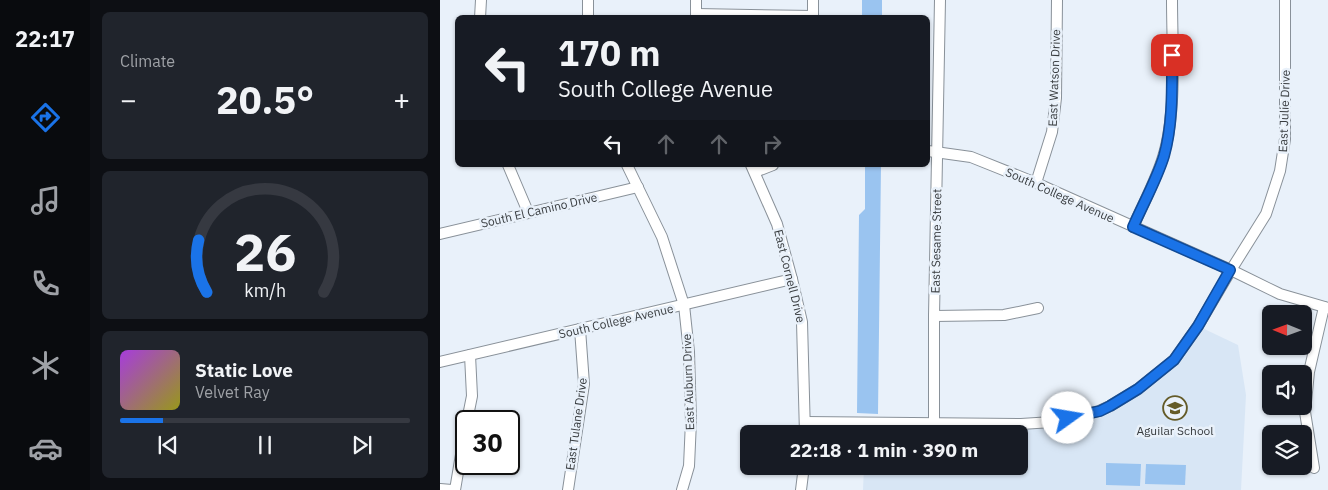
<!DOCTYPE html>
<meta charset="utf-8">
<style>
body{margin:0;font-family:"IBM Plex Sans",sans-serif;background:#20242c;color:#f1f3f6;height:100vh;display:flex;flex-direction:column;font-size:19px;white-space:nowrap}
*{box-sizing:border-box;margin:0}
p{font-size:16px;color:#9ea1a6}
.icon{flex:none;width:28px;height:28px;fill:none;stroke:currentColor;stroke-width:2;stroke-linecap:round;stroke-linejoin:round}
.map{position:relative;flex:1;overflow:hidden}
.panel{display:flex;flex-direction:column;gap:12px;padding:12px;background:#0d0f14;width:350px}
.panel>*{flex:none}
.guide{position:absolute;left:15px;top:15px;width:475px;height:152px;border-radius:8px;box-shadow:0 1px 4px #0004;background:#171b24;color:#f1f3f6;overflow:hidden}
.needle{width:32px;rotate:271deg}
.tools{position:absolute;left:822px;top:305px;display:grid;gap:10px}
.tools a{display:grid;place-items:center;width:50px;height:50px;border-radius:8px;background:#171b24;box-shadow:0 1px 4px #0004;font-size:25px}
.speed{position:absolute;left:15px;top:410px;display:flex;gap:10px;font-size:25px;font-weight:700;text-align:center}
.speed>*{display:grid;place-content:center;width:65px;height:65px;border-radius:50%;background:#171b24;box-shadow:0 1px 4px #0004;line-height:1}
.speed .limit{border:2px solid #111;border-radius:8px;background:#fff;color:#111}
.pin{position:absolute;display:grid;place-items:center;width:42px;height:42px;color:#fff;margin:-21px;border-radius:10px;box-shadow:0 2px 8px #0006}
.me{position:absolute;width:55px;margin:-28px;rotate:77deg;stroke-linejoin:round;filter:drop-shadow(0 0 4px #0008)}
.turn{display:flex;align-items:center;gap:18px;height:105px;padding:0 20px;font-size:22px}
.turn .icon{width:65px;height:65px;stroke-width:2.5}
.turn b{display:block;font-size:35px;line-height:42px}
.lanes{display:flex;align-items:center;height:48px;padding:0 20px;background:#0003;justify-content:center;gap:25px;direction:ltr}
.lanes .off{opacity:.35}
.big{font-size:38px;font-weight:700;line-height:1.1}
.panel .card{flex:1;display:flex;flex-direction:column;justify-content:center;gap:8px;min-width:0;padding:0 18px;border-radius:8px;background:#20242c}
.panel .dial{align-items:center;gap:0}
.dial svg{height:130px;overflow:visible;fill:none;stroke:#363941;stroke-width:7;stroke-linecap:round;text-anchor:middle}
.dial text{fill:#f1f3f6;stroke:none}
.song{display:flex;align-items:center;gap:15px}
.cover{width:60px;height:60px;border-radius:8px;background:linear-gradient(135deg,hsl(280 70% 55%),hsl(60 70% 35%))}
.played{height:5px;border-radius:2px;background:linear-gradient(90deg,#1a73e8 15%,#363941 15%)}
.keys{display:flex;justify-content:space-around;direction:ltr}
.heat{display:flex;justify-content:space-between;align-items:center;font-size:28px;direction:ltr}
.trip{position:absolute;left:300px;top:425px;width:288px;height:50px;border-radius:8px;background:#171b24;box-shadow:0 1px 4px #0004;font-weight:700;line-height:50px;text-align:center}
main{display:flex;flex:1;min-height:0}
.tabs{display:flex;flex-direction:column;width:90px;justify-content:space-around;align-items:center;background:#090b0e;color:#9ea1a6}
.tabs .icon{width:35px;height:35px}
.tabs .current{color:#1a73e8}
.tabs b{font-size:22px;color:#f1f3f6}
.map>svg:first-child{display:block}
.built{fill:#d8e6f5}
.green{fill:#9ac4f0}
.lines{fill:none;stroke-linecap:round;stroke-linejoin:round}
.minor-casing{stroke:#899199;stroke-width:12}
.minor{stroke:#fff;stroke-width:10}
.route-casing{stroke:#114b97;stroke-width:12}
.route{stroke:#1a73e8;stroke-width:9}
.labels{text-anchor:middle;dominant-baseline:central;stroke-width:5;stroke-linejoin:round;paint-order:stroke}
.street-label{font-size:12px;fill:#393d40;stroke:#e9f1fa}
.poi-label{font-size:12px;fill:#393d40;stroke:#e9f1fa}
</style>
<main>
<nav class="tabs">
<b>22:17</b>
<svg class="icon current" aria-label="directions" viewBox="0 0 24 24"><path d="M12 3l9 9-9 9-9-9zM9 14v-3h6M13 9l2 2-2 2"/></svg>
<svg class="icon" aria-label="music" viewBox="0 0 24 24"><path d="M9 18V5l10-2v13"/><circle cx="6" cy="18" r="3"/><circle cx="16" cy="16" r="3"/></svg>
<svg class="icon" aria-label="phone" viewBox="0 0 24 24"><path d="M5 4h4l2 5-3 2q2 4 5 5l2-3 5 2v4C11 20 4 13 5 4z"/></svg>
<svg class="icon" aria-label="climate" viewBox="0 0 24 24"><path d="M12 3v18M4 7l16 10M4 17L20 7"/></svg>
<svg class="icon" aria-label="car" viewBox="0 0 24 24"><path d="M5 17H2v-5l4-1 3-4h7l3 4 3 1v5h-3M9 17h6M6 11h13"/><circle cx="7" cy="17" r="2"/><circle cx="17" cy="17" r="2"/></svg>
</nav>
<section class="panel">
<div class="card"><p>Climate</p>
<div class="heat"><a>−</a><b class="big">20.5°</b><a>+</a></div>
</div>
<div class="card dial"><svg viewBox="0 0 100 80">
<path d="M14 69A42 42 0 1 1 86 69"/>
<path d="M14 69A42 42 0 0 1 9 37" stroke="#1a73e8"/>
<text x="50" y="56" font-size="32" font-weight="700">26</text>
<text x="50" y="72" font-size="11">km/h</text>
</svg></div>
<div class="card">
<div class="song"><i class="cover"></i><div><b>Static Love</b><p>Velvet Ray</p></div></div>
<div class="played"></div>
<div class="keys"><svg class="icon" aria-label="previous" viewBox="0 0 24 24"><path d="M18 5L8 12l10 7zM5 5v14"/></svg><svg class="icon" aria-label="pause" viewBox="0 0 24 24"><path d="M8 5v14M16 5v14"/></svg><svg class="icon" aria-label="next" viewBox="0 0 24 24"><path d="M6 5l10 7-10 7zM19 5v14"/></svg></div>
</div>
</section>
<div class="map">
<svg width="888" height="490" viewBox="0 0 888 490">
<rect width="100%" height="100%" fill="#e9f1fa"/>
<path class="built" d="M758,326L798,345L806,395L801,490H423L424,466H579V434H423L422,423L581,424L659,411L734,360Z"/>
<g class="green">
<rect x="422" y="0" width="20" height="17"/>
<path d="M425,165H441L438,414L417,413L419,215L425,209Z"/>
<path d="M666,463L701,464L700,486L666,485Z"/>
<path d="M706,464L746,465L745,485L705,484Z"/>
</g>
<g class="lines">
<g class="minor-casing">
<g id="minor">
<path d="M256,0V18"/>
<path d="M256,14L373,16V0"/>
<path d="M40,18L41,0"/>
<path d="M148,18V0"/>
<path d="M488,151L531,157L596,183L791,270L840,294L888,308"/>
<path d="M68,165L88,212"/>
<path d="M187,165L222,237L244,305L249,352L251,421L249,466L242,490"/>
<path d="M311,165L337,224L352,279L362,322L365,434"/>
<path d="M315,172L333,165"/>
<path d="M596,183L612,132L616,98L617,0"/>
<path d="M693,227C703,204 716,180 723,157C737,113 732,46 732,0"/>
<path d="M0,234L198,187"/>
<path d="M494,316L564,315L598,308"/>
<path d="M0,362L352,279"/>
<path d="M27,421L32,396L30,355"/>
<path d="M365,422L581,424L612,422L659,411L670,406L698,389L734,360L758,326L791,270L826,214L840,171L845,139V0"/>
<path d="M494,423V316L500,0"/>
<path d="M874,468L865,412L869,372L884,307"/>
<path d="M0,489L12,490"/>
<path d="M15,490L26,425"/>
<path d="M128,490L144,384L140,329"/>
<path d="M361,490L364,466"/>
</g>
</g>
<use href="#minor" class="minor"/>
</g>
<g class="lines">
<g class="route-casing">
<path id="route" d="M628,418L660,411L670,406L698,389L734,360L758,326L790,270L693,227C703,204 717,179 724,156C733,124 732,88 732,55"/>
</g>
<use href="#route" class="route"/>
</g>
<defs>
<g id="school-ring" transform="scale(1.25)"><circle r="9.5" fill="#e9f1fa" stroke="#645b28" stroke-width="1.5"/><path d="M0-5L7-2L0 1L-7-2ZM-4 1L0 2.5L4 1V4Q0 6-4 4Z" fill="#645b28"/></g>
</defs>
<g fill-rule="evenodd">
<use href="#school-ring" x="735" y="408"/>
</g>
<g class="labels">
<g class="street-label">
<text transform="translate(614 78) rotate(-88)">East Watson Drive</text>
<text transform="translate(844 111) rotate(-88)">East Julie Drive</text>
<text transform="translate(620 195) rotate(24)">South College Avenue</text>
<text transform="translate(99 210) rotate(-13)">South El Camino Drive</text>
<text transform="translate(496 241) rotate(-89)">East Sesame Street</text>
<text transform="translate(350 276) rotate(76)">East Cornell Drive</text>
<text transform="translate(176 321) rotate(-13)">South College Avenue</text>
<text transform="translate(248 382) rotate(-92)">East Auburn Drive</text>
<text transform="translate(136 424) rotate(-82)">East Tulane Drive</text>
</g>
<g class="poi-label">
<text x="735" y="430">Aguilar School</text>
</g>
</g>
</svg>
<div class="tools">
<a><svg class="needle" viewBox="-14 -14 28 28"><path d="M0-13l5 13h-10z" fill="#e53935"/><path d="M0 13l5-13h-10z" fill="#9ea1a6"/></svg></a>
<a><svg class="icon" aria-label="sound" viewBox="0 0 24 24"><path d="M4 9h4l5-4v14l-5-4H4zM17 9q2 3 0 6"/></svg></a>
<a><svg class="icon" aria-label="layers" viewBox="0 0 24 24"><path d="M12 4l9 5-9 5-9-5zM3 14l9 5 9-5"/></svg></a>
</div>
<div class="speed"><div class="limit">30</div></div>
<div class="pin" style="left:732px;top:55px;background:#d93025"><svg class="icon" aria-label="arrive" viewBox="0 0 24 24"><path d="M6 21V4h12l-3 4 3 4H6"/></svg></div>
<svg class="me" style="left:628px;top:418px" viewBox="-20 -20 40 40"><circle r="19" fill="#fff"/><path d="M0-13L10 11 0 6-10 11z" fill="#1a73e8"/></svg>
<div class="trip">22:18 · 1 min · 390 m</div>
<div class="guide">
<div class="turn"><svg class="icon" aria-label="left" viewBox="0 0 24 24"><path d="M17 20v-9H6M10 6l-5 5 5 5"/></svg><div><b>170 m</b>South College Avenue</div></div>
<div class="lanes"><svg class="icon" aria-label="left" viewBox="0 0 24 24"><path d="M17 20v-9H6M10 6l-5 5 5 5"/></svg><svg class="icon off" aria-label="ahead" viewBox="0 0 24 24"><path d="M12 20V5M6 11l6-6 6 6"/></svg><svg class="icon off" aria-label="ahead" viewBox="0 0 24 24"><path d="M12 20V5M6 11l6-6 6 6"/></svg><svg class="icon off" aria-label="right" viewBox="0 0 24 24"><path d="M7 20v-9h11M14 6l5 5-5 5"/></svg></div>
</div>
</div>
</main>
